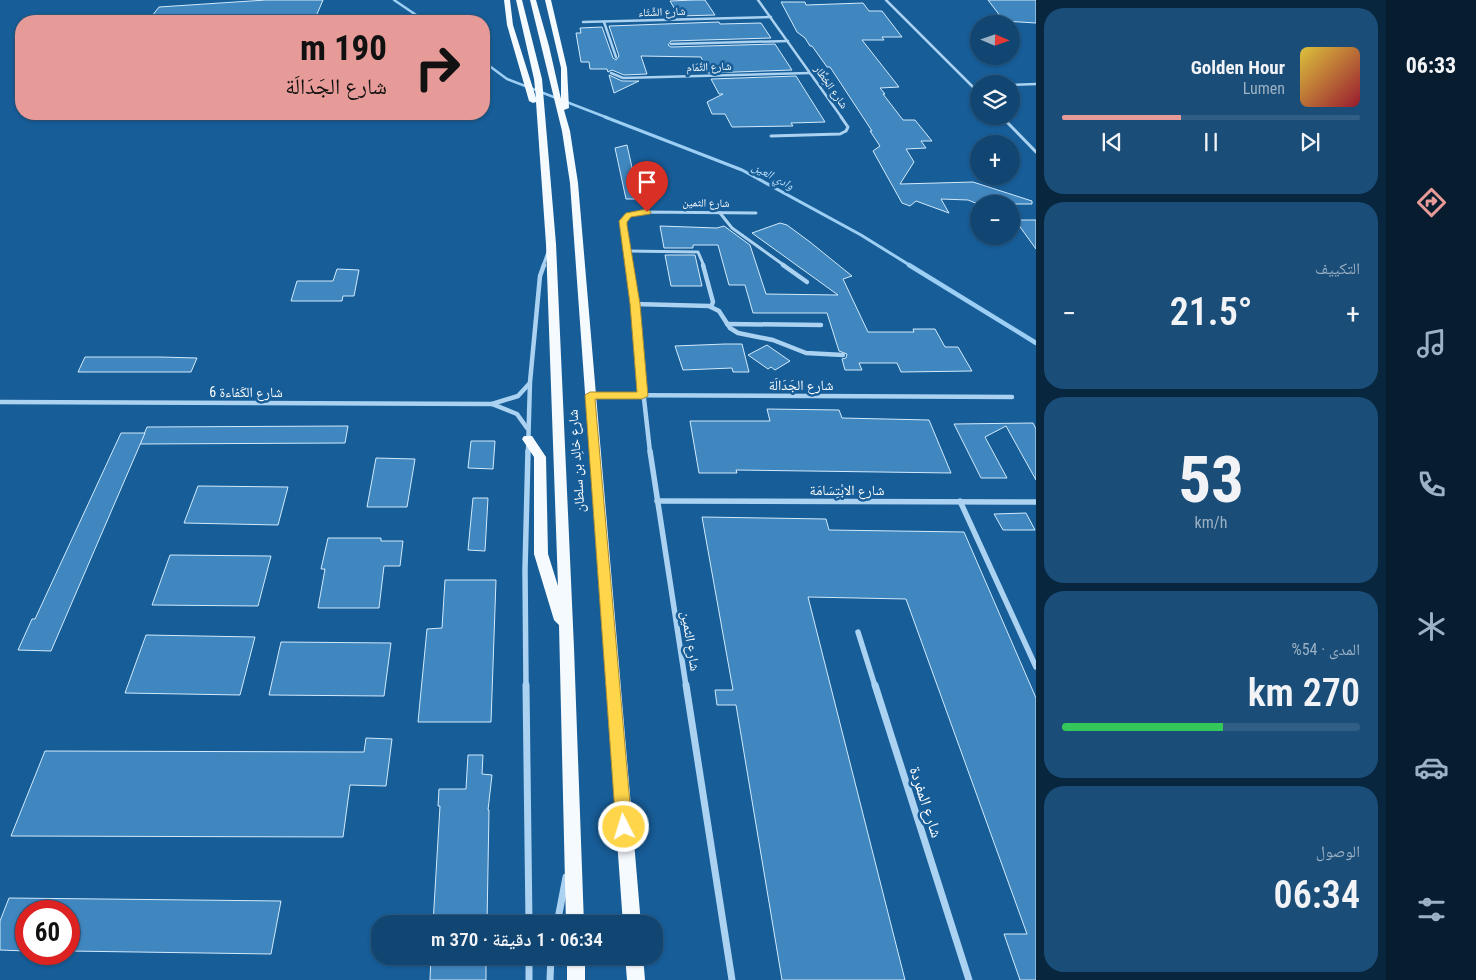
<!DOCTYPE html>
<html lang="ar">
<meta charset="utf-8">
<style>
body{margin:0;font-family:"Roboto Condensed","Noto Naskh Arabic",sans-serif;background:#1a4d77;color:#f1f3f6;direction:rtl;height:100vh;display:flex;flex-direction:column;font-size:19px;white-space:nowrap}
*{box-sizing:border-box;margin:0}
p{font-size:16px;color:#9cb1c4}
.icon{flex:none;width:28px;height:28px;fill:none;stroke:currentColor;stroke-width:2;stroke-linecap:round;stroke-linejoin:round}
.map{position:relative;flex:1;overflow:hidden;direction:ltr}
.panel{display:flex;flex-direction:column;gap:8px;padding:8px;background:#09263f;width:350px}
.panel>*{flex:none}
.hud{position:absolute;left:15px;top:15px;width:475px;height:105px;border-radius:20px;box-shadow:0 1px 4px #0004,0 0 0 1px #305e84;direction:rtl;background:#e69b98;color:#111;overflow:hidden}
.needle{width:32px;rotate:92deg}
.controls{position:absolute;left:970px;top:15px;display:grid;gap:10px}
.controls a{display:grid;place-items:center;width:50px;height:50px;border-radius:50%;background:#114672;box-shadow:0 1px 4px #0004,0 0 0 1px #305e84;font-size:25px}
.speed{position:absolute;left:15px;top:900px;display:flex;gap:10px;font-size:25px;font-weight:700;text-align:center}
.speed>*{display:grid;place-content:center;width:65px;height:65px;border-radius:50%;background:#114672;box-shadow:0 1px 4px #0004,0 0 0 1px #305e84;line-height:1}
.speed .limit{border:8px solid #d22;background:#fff;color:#111}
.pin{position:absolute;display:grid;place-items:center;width:42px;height:42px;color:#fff;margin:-51px -21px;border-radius:50% 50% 50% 0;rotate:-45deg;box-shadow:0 0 5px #0007}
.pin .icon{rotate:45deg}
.me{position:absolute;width:55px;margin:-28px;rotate:355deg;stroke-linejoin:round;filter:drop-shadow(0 0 4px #0008)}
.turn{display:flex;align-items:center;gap:18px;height:105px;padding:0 20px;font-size:22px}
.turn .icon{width:65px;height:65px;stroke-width:2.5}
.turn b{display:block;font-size:35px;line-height:42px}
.big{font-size:38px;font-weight:600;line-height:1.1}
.panel .card{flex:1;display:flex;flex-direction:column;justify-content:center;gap:8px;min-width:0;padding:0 18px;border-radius:20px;background:#1a4d77}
.panel .dial{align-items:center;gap:0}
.dial b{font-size:65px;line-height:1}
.song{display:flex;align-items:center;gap:15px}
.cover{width:60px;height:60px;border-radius:8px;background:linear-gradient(135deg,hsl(50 70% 55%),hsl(350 70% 35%))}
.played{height:5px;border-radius:2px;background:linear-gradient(90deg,#e69b98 40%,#305e84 40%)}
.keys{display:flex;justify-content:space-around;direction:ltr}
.heat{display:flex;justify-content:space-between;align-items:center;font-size:28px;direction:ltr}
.charge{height:8px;border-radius:4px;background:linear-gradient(90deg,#34c759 54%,#305e84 0)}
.trip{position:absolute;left:371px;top:915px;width:292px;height:50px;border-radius:20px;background:#114672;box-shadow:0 1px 4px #0004,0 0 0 1px #305e84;font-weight:600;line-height:50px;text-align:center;direction:rtl}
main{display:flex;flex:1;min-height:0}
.tabs{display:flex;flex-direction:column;width:90px;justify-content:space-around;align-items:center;background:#071c2e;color:#9cb1c4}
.tabs .icon{width:35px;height:35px}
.tabs .current{color:#e69b98}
.tabs b{font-size:22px;color:#f1f3f6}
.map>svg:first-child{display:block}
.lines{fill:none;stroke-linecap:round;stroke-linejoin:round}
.stream-far2{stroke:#9dcff4;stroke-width:2.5}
.stream-far1{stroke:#9dcff4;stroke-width:3}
.stream{stroke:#9dcff4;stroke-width:4.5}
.building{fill:#4086bf;stroke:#d2eafc}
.minor-far4{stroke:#abd2f1;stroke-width:2.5}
.minor-far3{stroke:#abd2f1;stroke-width:3}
.minor-far2{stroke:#abd2f1;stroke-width:4.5}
.minor-far1{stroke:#abd2f1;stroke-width:5.5}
.minor{stroke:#abd2f1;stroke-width:7}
.primary{fill:#f5faff;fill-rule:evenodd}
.route{fill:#ffd54a;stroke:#a68a30}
.labels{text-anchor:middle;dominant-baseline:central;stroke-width:5;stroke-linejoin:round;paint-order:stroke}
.far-street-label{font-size:11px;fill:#fff;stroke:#175d98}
.far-water-label{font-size:12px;font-style:italic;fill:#b7dcf8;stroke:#175d98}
.street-label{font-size:14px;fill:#fff;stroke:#175d98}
.near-street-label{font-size:16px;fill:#fff;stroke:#175d98}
</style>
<main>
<nav class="tabs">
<b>06:33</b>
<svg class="icon current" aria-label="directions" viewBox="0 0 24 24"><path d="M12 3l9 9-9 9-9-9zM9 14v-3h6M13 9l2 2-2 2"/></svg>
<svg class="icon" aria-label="music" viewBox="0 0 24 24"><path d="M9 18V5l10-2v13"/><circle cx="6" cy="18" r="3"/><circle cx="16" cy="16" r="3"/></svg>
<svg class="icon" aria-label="phone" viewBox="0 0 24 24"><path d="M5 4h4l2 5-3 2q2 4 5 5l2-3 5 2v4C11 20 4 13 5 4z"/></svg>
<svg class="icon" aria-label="climate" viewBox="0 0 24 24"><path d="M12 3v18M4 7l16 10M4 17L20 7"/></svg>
<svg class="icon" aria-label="car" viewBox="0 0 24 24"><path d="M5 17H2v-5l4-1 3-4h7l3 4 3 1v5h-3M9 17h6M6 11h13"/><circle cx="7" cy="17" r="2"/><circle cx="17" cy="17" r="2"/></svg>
<svg class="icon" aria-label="filters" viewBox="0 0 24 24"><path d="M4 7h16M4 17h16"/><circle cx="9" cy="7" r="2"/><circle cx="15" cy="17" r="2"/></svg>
</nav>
<section class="panel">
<div class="card">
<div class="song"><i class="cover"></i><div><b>Golden Hour</b><p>Lumen</p></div></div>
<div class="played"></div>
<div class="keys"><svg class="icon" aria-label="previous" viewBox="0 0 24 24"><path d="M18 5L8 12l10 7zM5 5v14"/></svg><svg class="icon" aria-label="pause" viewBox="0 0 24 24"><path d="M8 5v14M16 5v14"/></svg><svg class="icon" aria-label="next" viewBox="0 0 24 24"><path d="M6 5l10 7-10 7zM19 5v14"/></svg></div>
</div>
<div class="card"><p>التكييف</p>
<div class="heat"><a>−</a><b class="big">21.5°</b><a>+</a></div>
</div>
<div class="card dial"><b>53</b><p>km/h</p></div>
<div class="card"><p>المدى · 54%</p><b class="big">270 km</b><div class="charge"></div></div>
<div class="card"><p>الوصول</p><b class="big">06:34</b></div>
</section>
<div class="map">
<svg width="1036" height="980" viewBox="0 0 1036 980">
<rect width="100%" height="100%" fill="#175d98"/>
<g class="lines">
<g class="stream-far2">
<path d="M394,0L425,21"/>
<path d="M484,62L507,79L608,118"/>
</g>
<path class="stream-far1" d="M605,117L742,170L861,235L911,266"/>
<path class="stream" d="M909,265L1036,343"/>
</g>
<g class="building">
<path d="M266,0H323L314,21H148L159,7Z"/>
<path d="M694,0H705L715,15L679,16L670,1Z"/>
<path d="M988,0H1036V23L1004,21Z"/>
<path d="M781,2H805L806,5L863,3L869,11H882L902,37H882L884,40H862L899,87L880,88L885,94H883L903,120H915L932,141H921L926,148L906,149L914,162L900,184L973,182L1032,201V204H978L968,200L941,199L949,213L916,201L910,206L902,203L873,151L880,146L870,131H872L830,67H827L812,46H810L805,38L797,32Z"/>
<path d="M719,22L720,24L761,23L771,38L671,41L668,45L671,47L775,44L792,70L708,73L701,57L641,56L647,74L624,75L612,70L608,72L607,69H590L589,62H581L576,33H581L580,28L602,27L613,58L616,60L619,56L609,26Z"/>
<path d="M609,75L622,81H639L614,93Z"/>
<path d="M796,76L825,122L791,123L793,126L732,127L725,114H712L707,102L723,94H719L711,79Z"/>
<path d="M627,145L639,199H626L615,148Z"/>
<path d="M1015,220H1036V249Z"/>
<path d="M780,223L787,225L810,242L852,276L843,279L868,332H914L913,329H935L945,347H958L972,371L901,372L897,363H859L862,370H845L842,359L846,358L847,354L839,351L827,313H753L745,285H729L718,245H693V248H664L660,226L717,228L724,226L750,245L766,294L838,295L752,233Z"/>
<path d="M665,255H695L702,286H671Z"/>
<path d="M337,269L359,270L354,296H343L342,301H291L297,281H333Z"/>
<path d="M725,344H742L749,372H733L732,368L683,370L675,346Z"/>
<path d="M767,345L790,361L775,370L771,367L768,369L748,355Z"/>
<path d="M85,357H160L197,358L191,372H78Z"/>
<path d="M767,409L839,410L842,418L929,420L951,473L736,470L737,473H699L690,421H770Z"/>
<path d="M1033,423L1036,429V480L1006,426L985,437L1007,478H981L954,424Z"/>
<path d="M348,426L345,443L140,444L147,427Z"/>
<path d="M121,433H145L51,651L18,650L32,619H35Z"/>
<path d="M471,441H495L493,469L468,468Z"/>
<path d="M376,458L415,459L407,507H367Z"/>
<path d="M198,486L288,487L278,525L184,523Z"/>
<path d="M473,498H488L485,551L468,550Z"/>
<path d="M1026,513L1035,530H1003L994,514Z"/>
<path d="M702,517L826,519L829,530L964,532L1036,698V980H1020L1004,934H1027L906,599L808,597L905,980H782L736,705H717L715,690H733Z"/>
<path d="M328,538H381V541H403L400,566H384L379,608H318L325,569H321Z"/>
<path d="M170,555L271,556L258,606L152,605Z"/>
<path d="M445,580H496L491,722H418L427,629L442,628Z"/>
<path d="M146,635L255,637L240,695L125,693Z"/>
<path d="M281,642L391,643L384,696L269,695Z"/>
<path d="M366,738L392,739L386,786L350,785L343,837L11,836L45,751L364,752Z"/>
<path d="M468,755H483L482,774L492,775L488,810H489L487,924H433L440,806H438L439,789H466Z"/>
<path d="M9,898L102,899L281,901L271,954L69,951V911H26V951L0,950V921Z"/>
<path d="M431,956H486V980H430Z"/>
</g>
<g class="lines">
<g class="minor-far4">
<path d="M758,0L842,118"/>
<path d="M886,0L979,93"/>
<path d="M583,22L771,17"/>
<path d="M604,22L616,57"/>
<path d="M671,44L788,41"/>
<path d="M611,73L623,78L810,73"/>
<path d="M1011,85L1036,84"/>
<path d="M1001,116L1003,118"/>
</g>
<g class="minor-far3">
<path d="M1002,117L1036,152"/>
<path d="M771,136L840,134L846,131L848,127L841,117"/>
<path d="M720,213L732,228L785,266"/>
<path d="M627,251L698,252L704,266"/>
<path d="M543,266L548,252"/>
<path d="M630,266L623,221L629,215L641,212L756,213"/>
</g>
<g class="minor-far2">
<path d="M629,265L650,452"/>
<path d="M703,265L713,302L711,307"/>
<path d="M783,265L807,282"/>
<path d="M635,304L709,306L719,311L730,328L738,333L773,340L806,353L843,355"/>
<path d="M727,324L821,325"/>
<path d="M590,395L1012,397"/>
<path d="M0,402L492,404L517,414L527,428"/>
<path d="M492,404L518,396L529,384"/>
<path d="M528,452L530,382L540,276L544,265"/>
</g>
<g class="minor-far1">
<path d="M650,451L686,686"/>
<path d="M657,501L1036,502"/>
<path d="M960,501L1036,667"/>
<path d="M858,632L875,686"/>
<path d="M526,686L525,570L528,451"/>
</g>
<g class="minor">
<path d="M526,685L529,924"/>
<path d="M686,685L732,980"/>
<path d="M875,685L969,980"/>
<path d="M557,924L566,877"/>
<path d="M529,956V980"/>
<path d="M550,980L551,956"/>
</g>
<g class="primary">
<path d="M504,0H510L513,25L536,98L534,79L516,0H522L542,79L556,244L574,648L584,924H566L559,625L554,620L534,554V457L522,439L524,436H532L546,457L548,554L558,586L546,244L536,102L533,103L529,101L507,25Z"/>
<path d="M530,0H536L549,46L561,99V68L545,0H551L567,68L569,108L564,110L570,131L578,183L641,924H623L570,183L562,131Z"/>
<rect x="567" y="956" width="18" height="24"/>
<path d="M625,956H643L645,980H627Z"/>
</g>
</g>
<path class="route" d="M647,209L651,212L650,214L631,217L627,222V225L640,304L648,396L642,399H595L632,827L629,832L624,834L619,832L616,827L585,395L590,392H637L630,304L619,221L626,213Z"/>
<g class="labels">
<g class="far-street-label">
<text transform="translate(662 12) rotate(-2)">شارع الشِّتَاء</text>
<text transform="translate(709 67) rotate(-2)">شارع التَّمَام</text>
<text transform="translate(831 87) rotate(55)">شارع الخِطَّار</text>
<text transform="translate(706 203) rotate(1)">شارع الثمين</text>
</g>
<g class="far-water-label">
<text transform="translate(773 176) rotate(28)">وادي العين</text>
</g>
<g class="street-label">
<text x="801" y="385">شارع الجَدَالَة</text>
<text x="246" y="392">شارع الكَفاءة 6</text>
<text transform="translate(576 461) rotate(-94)">شارع خالِد بن سلطان</text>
<text x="847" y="490">شارع الابْتِسَامَة</text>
<text transform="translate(691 641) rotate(81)">شارع الثمين</text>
</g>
<g class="near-street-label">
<text transform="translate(926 802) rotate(72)">شارع المفردة</text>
</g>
</g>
</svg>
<div class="controls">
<a><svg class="needle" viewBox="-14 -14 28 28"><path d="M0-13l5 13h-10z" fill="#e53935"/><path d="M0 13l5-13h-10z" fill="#9cb1c4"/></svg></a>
<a><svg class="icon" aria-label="layers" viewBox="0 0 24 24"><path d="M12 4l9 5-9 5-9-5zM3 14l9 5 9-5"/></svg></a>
<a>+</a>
<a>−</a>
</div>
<div class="speed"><div class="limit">60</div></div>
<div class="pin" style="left:647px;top:212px;background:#d93025"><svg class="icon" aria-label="arrive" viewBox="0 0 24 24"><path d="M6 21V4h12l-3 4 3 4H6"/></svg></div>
<svg class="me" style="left:624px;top:827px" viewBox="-20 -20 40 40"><circle r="17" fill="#ffd54a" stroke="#fff" stroke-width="3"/><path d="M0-11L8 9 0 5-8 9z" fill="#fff"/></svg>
<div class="trip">06:34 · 1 دقيقة · 370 m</div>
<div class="hud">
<div class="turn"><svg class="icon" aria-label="right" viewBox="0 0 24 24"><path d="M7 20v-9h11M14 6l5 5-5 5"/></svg><div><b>190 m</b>شارع الجَدَالَة</div></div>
</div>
</div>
</main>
